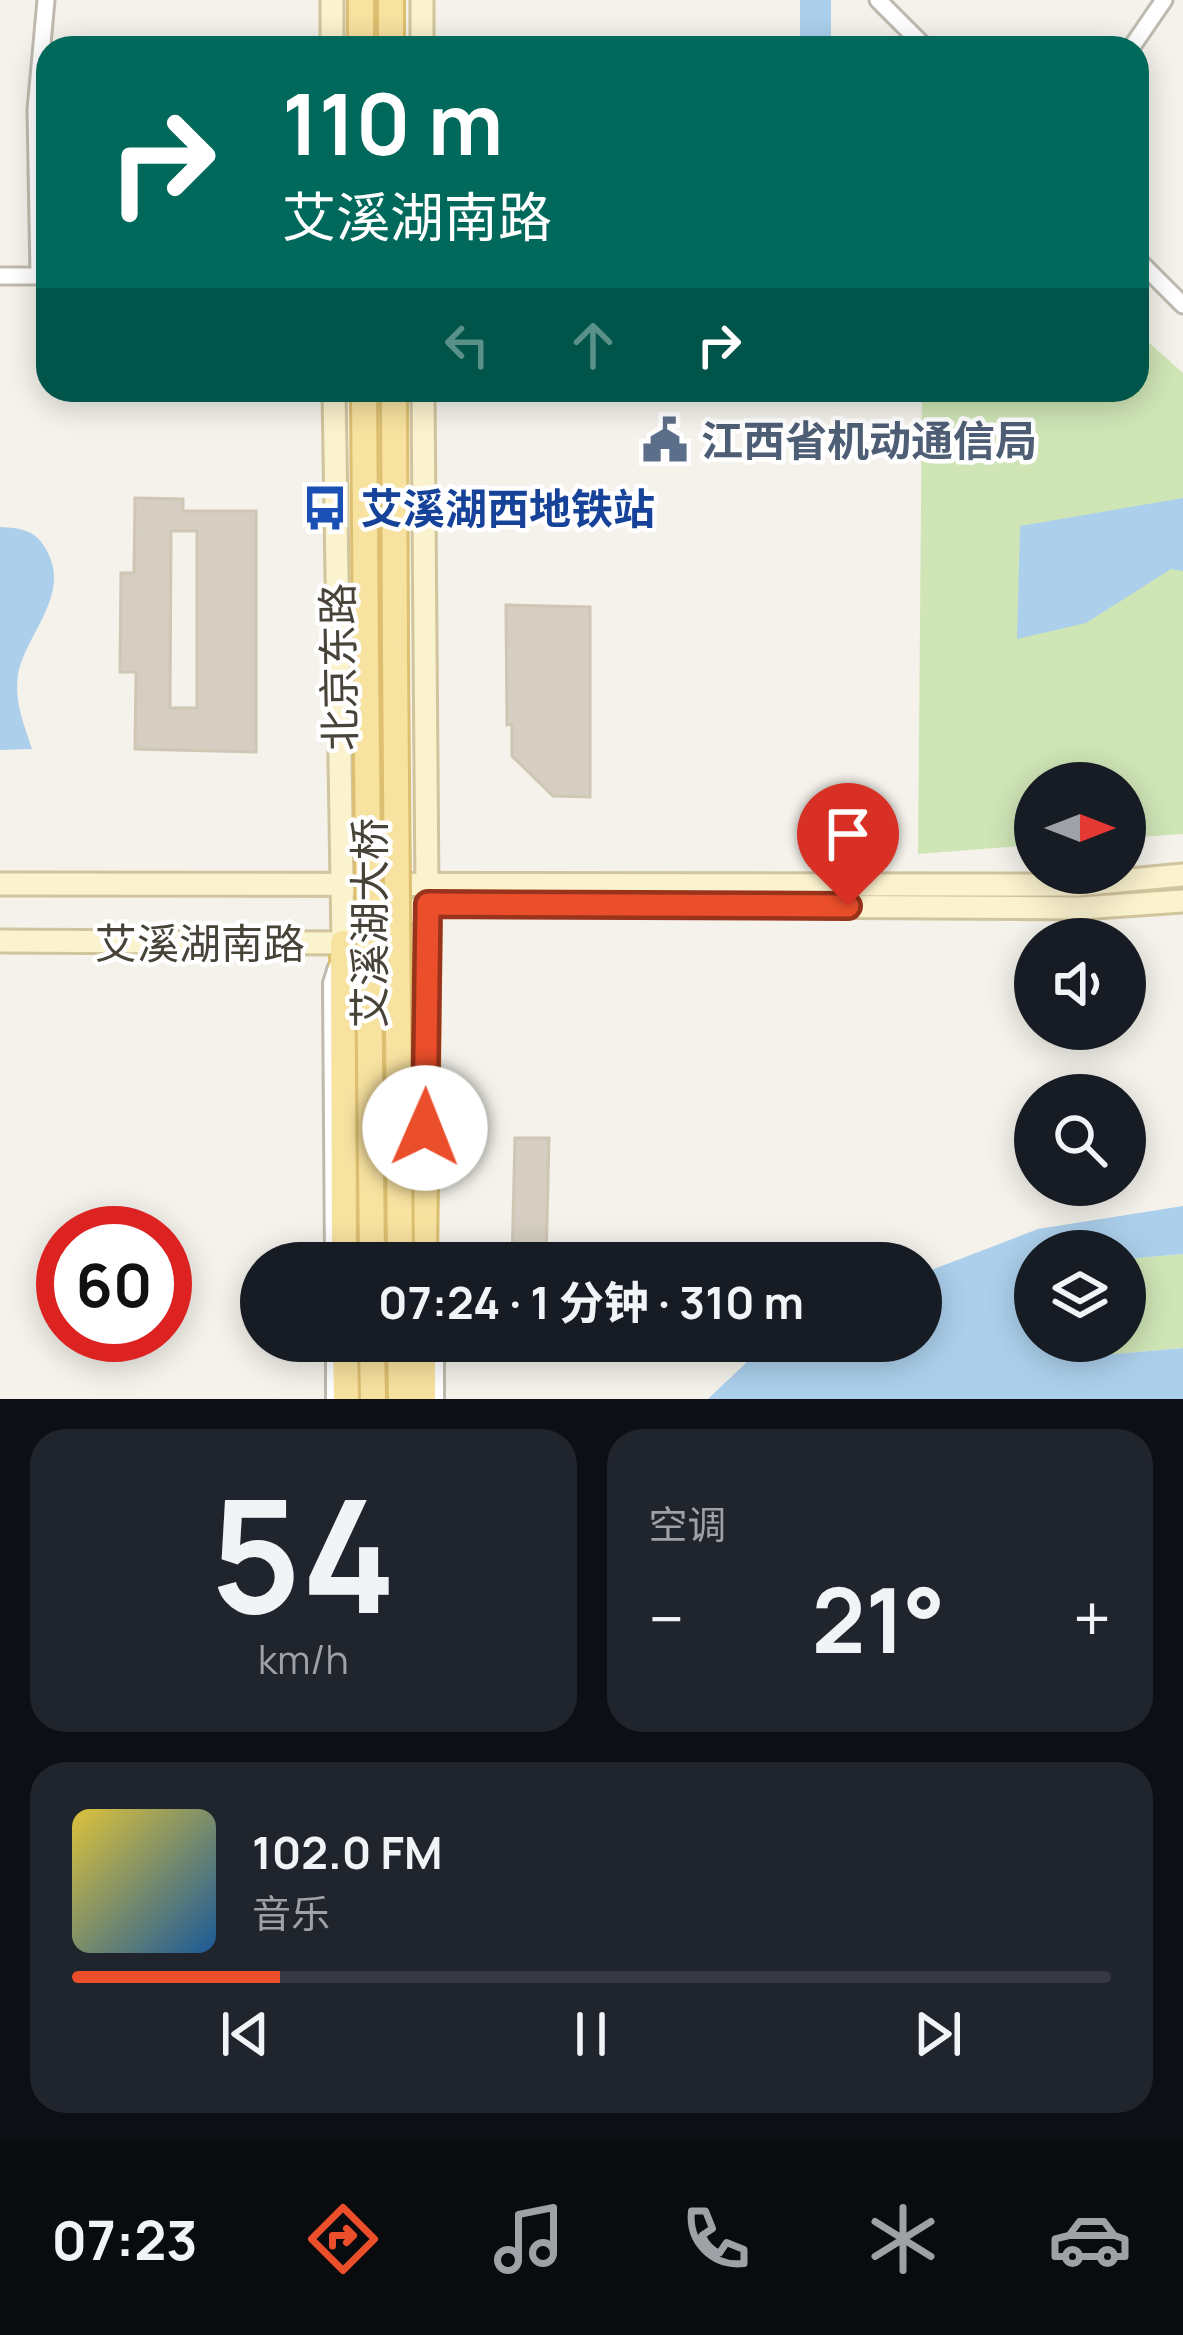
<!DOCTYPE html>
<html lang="zh">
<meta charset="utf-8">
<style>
body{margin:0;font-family:Manrope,"Noto Sans SC",sans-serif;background:#20242c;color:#f1f3f6;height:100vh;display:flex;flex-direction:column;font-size:45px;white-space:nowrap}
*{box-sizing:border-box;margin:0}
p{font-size:39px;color:#9ea1a6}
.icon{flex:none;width:66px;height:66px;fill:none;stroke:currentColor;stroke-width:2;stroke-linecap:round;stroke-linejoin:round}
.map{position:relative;height:1399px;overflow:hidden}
.drawer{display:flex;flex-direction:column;gap:30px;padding:30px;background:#0d0f14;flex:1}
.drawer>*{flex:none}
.banner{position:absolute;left:36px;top:36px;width:1113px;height:366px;border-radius:36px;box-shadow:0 6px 30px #0003;background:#00695c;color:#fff;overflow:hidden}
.needle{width:78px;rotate:90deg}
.tools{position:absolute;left:1014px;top:762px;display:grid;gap:24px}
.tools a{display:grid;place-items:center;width:132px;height:132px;border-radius:50%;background:#171b24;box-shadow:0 6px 30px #0003;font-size:60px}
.speed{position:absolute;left:36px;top:1206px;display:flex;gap:24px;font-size:60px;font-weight:700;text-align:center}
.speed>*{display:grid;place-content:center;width:156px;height:156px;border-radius:50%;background:#171b24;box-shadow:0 6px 30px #0003;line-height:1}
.speed .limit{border:18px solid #d22;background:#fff;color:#111}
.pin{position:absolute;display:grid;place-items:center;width:102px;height:102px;color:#fff;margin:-123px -51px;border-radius:50% 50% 50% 0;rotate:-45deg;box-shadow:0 0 12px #0007}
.pin .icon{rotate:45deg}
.me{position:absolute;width:132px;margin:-66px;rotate:1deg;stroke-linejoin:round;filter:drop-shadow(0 0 9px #0008)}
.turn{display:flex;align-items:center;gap:42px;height:252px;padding:0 48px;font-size:54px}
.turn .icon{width:156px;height:156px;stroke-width:2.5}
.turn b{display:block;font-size:84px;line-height:102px}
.lanes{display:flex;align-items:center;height:114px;padding:0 48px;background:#0003;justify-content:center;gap:60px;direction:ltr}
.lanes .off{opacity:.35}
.big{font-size:90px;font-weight:700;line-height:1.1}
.drawer .card{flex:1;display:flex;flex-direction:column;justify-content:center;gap:18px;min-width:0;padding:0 42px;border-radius:36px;background:#20242c}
.drawer .dial{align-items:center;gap:0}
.dial b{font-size:156px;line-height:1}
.song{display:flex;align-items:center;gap:36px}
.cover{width:144px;height:144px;border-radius:18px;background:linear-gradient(135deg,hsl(50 70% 55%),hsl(210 70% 35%))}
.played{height:12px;border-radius:6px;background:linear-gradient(90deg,#eb4e2a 20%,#363941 20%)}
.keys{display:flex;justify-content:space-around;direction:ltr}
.heat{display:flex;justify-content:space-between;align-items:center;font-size:66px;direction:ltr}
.drawer .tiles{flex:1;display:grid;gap:30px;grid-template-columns:1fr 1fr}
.card:last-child{grid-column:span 2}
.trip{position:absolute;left:240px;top:1242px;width:702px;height:120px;border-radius:60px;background:#171b24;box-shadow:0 6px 30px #0003;font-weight:700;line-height:120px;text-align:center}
.tab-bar{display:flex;height:192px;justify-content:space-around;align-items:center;background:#090b0e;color:#9ea1a6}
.tab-bar .icon{width:84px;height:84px}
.tab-bar .current{color:#eb4e2a}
.tab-bar b{font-size:54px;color:#f1f3f6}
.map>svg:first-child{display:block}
.green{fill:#cfe5b6}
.water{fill:#acd0ec}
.building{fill:#d5cec1;stroke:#cfc6b4;stroke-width:3;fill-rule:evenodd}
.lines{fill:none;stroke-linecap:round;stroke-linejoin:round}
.pedestrian-casing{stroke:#bfbaae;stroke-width:18}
.minor-casing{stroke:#bfbaae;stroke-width:21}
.secondary-casing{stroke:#d1c59d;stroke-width:27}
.primary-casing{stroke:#dcbf70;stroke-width:30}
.pedestrian{stroke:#fff;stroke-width:12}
.minor{stroke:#fff;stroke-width:15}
.secondary{stroke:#fbf2ce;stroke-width:21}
.primary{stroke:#f8e2a0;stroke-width:24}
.primary-bridge-casing{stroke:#dcbf70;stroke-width:30;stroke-linecap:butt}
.primary-bridge{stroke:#f8e2a0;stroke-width:24}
.route-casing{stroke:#99331b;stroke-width:30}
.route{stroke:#eb4e2a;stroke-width:21}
.labels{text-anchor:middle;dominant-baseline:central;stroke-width:9;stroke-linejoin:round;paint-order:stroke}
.service-label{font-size:42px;font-weight:bold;fill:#4e5e75;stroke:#fff;text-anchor:start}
.transit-label{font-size:42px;font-weight:bold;fill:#164399;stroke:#fff;text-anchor:start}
.street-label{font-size:42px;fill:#484339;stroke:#fff}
</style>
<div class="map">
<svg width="1183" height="1399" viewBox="0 0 1183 1399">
<rect width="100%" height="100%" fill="#f4f2eb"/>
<g class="green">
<path d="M1137,332L1183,373V834L1125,838V783H1035V845L918,854L922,390H1137Z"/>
<path d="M1183,1254V1348L1093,1356L1064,1341H1125V1259Z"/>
</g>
<g class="water">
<rect x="800" y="0" width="31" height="48"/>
<path d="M1183,498V571L1171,569L1086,623L1017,639L1020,526Z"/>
<path d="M0,527C22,528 36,530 47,551C71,596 26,633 18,675C14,701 24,724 32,749L0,750Z"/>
<path d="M1183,1206V1254L1125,1259V1251H1035V1341H1064L1093,1356L1183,1348V1399H708L769,1341H921V1274L1038,1229Z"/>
</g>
<g class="building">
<path d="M135,498L183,499V511H256V752L135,749L136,672H120L121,573H134ZM171,531H197V708H170Z"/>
<path d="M506,605L590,607V797L553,796L512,756V724L507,725Z"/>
<path d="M515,1138H549L546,1263H512Z"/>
</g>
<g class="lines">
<g class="pedestrian-casing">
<g id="pedestrian">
<path d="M332,1263L330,983L335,967"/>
<path d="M333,1341V1399"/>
<path d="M437,1341V1399"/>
</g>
</g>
<g class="minor-casing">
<g id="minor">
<path d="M878,0L926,48"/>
<path d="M1131,48L1164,0"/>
<path d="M1137,259L1183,305"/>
<path d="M0,276H45"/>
<path d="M39,276L36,110L46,0"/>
</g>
</g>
<g class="secondary-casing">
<g id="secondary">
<path d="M332,0V48"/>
<path d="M422,0V48"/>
<path d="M334,390L343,943"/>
<path d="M423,390L427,891"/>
<path d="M0,884L1077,885L1183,875"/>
<path d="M386,923L428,904L1081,908L1183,901"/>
<path d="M0,941L343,943L358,936"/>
</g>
</g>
<g class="primary-casing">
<g id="primary">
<path d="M361,0V48"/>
<path d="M391,0V48"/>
<path d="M364,390L366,655"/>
<path d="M394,390L395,656"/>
<path d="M343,943L344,1263"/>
<path d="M424,1263L428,904"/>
<path d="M345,1341L346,1399"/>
<path d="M372,1341L373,1399"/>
<path d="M400,1341L401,1399"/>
<path d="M423,1399V1341"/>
</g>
</g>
<use href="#pedestrian" class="pedestrian"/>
<use href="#minor" class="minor"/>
<use href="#secondary" class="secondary"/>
<use href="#primary" class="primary"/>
<g class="primary-bridge-casing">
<g id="primary-bridge">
<path d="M366,655L372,1263"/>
<path d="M395,656L400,1263"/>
</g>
</g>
<use href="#primary-bridge" class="primary-bridge"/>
</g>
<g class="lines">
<g class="route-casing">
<path id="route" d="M425,1128L428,904L848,906"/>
</g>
<use href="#route" class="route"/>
</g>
<defs>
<g id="civic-bare" transform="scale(3.6)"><path d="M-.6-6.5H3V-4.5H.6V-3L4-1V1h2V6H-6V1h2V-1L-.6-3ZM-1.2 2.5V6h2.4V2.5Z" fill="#5c6f8a" stroke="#fff" stroke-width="2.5" paint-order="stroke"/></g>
<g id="bus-bare" transform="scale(3.6)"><path d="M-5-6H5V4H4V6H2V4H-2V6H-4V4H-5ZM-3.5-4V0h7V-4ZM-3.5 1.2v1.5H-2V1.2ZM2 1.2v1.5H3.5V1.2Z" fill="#1a4fb4" stroke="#fff" stroke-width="2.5" paint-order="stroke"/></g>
</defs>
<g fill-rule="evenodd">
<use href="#civic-bare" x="665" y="440"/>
<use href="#bus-bare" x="325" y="508"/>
</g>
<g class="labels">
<g class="service-label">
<text x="701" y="440">江西省机动通信局</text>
</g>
<g class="transit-label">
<text x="361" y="508">艾溪湖西地铁站</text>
</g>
<g class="street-label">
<text transform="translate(338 667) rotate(-91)">北京东路</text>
<text transform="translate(369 923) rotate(-90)">艾溪湖大桥</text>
<text x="200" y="943">艾溪湖南路</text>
</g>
</g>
</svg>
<div class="tools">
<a><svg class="needle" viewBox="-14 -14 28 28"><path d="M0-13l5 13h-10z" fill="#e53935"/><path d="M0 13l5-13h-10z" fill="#9ea1a6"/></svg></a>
<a><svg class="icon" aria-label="sound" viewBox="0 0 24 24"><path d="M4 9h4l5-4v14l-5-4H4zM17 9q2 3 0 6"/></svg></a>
<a><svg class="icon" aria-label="search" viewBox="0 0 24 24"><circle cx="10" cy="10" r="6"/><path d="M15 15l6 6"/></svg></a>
<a><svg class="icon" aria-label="layers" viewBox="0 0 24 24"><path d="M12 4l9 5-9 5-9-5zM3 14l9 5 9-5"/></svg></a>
</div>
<div class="speed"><div class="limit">60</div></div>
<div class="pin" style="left:848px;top:906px;background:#d93025"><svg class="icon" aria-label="arrive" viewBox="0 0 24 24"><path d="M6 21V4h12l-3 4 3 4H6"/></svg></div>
<svg class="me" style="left:425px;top:1128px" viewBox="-20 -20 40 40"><circle r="19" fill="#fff"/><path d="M0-13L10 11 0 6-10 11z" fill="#eb4e2a"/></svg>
<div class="trip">07:24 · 1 分钟 · 310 m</div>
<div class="banner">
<div class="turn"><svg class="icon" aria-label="right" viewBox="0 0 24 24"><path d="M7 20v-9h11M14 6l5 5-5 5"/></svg><div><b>110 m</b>艾溪湖南路</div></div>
<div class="lanes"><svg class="icon off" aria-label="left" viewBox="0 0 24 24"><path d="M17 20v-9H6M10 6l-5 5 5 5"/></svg><svg class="icon off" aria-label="ahead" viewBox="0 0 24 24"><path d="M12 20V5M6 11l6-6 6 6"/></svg><svg class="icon" aria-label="right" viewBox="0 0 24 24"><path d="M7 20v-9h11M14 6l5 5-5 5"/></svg></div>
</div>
</div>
<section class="drawer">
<div class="tiles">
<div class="card dial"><b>54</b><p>km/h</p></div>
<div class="card"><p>空调</p>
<div class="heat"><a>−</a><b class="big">21°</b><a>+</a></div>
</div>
<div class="card">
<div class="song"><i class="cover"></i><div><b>102.0 FM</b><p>音乐</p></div></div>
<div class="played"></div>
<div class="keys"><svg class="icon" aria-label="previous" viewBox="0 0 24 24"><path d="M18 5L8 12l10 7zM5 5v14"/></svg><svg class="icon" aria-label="pause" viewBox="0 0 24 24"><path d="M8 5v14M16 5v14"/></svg><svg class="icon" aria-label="next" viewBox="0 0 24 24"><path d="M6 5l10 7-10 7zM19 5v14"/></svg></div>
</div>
</div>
</section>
<nav class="tab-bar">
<b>07:23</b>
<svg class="icon current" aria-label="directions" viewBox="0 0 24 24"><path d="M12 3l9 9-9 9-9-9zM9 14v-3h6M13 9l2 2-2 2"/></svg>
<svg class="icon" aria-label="music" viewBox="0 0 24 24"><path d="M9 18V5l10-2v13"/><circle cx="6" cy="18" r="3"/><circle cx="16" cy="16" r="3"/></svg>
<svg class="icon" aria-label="phone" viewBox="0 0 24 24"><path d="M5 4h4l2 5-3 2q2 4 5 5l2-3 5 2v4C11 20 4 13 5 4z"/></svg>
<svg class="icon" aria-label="climate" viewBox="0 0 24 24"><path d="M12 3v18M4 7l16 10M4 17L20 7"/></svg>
<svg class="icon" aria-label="car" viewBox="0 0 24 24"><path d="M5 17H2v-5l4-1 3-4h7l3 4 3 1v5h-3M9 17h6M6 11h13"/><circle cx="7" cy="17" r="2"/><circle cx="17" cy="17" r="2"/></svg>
</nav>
